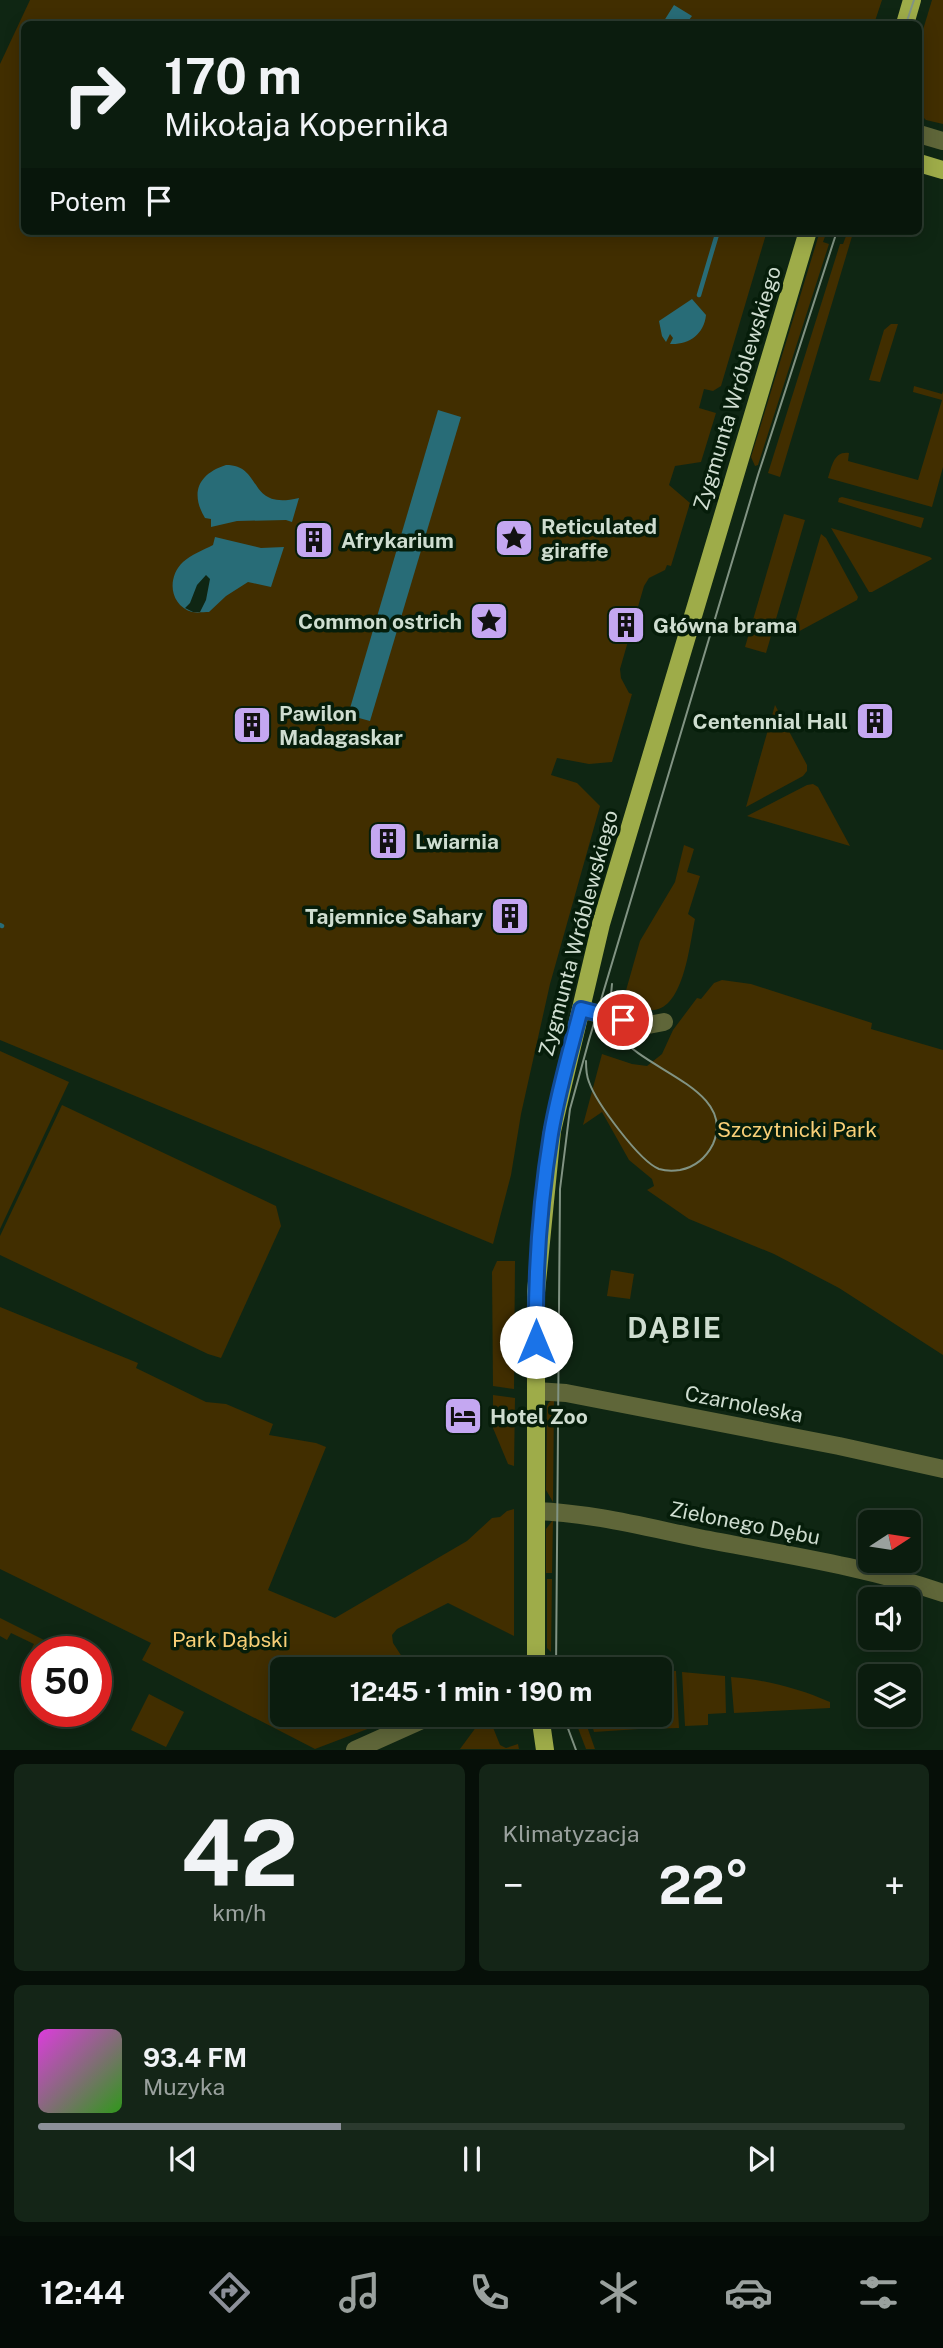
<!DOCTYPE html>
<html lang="pl">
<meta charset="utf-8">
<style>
body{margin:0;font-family:"Public Sans",sans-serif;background:#142517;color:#f1f3f6;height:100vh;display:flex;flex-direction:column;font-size:26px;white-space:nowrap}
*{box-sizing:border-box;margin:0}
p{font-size:23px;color:#9aa19e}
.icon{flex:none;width:38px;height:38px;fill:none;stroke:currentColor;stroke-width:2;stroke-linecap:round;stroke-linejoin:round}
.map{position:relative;height:1750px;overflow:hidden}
.sheet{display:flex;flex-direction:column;gap:14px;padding:14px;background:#060f08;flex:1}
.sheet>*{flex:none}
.hud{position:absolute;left:21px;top:21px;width:901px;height:214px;border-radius:10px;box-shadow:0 4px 18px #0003,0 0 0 2px #2b3a2e;background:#0b1c0e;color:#f1f3f6;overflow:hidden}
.needle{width:46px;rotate:78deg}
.buttons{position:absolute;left:858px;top:1510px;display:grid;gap:14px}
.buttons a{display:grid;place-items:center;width:63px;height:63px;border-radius:10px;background:#0b1c0e;box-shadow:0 4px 18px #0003,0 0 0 2px #2b3a2e;font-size:35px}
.speed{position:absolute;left:21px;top:1636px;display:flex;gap:14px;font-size:35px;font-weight:700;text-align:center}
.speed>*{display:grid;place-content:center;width:91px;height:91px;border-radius:50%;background:#0b1c0e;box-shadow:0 4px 18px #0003,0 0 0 2px #2b3a2e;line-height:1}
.speed .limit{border:10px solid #d22;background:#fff;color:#111}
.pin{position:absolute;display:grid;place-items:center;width:60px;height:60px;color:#fff;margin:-30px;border:4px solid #fff;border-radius:50%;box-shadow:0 2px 7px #0007}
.me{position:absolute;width:77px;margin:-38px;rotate:0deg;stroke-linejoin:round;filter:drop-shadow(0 0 5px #0008)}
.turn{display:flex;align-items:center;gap:24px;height:147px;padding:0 28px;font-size:32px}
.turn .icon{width:91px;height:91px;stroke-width:2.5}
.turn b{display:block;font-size:49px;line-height:60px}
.then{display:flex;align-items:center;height:66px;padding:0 28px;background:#0003;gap:14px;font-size:26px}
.big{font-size:52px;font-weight:700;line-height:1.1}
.sheet .tile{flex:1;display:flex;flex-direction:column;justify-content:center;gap:10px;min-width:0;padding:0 24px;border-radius:10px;background:#142517}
.sheet .dial{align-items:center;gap:0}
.dial b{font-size:91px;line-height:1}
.song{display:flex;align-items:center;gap:21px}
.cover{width:84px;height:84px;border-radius:10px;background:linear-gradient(135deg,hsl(300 70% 55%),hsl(110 70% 35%))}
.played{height:7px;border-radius:4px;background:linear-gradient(90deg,#8c9099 35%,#2b3a2e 35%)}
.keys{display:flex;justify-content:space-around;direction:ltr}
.heat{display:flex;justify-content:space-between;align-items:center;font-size:38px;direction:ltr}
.sheet .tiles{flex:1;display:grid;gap:14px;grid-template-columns:1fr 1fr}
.tile:last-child{grid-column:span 2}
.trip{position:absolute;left:270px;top:1657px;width:402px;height:70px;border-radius:10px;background:#0b1c0e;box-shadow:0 4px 18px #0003,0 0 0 2px #2b3a2e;font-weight:700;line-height:70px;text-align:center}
.menu{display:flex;height:112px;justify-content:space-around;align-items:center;background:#040b06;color:#9aa19e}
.menu .icon{width:49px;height:49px}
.menu .active{color:#8c9099}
.menu b{font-size:32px;color:#f1f3f6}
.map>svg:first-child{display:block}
.green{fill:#412e00}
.water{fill:#286c77}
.pier{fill:#0f2613}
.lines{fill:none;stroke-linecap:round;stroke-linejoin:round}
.stream{stroke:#286c77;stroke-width:4.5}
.minor{stroke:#5f6639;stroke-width:18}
.major{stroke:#9eac49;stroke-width:18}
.tram{stroke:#819383;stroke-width:2}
.route-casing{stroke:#114b97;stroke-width:18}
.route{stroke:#1a73e8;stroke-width:12}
.labels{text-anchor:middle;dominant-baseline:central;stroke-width:7;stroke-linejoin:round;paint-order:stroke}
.street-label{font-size:21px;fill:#cfddd0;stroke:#061d0a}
.poi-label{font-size:21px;font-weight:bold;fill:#cfddd0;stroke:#061d0a;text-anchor:start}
.park-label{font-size:21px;fill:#f8cf77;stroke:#061d0a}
.district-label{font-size:28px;font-weight:bold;letter-spacing:2px;fill:#cfddd0;stroke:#061d0a}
</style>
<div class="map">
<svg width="943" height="1750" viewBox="0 0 943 1750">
<rect width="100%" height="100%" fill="#0f2613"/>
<g class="green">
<path d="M30,0H882L874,24H24V231H767L721,386L713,391L704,389L699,408L716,413L701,462L675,466L669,485L690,503L671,566L667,565L665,570L649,578L644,586L620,669L621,678L629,693L632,694L612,762L589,764L557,758L551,775L577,783L600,806L550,984L521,1114L511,1175L493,1244L0,1040V64Z"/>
<path d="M932,0H943V124L926,120L919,113V43Z"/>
<path d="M820,231H827L823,242L829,244L758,465L755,466L751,457Z"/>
<path d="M848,231L853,233L780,477L768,473L840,244H843Z"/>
<path d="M891,324H898L880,382L869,380L884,330Z"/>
<path d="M914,386L942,394L943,391V467L932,507L828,478C832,466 834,451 849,453L848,461L918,480L942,400L913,392Z"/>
<path d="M842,497L924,518L921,528L838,502L839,498Z"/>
<path d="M784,514L805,520L766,653L745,647Z"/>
<path d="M831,528L930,557L932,559L872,592H869Z"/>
<path d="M821,534L826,538L858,597L857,600L794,634L792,633Z"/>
<path d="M775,705L807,765V771L803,776L746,807Z"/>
<path d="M813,784L818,787L850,846L747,816L807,785Z"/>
<path d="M684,845L694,849L687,872L700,876L688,914L695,919C690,942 684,1009 653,1010C644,1010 634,1005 626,1003L625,994L640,941L675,882Z"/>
<path d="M722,980L751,984L872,1023L871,1029L943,1050V1355L839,1288L774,1254L689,1219L647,1190L654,1186L652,1179L629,1160L602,1112L583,1125L602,1054L632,1064L647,1066L662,1054L673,1030L697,998L701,999L714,983Z"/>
<path d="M0,1051L69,1082L0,1229Z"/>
<path d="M62,1105L276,1206L281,1226L221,1358L208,1354L0,1255V1236Z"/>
<path d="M497,1261H515L514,1389L493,1386L492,1272Z"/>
<path d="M611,1270L634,1274L630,1299L607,1296Z"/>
<path d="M0,1307L138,1363L136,1368L206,1402L226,1404L273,1424L269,1435L316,1443L326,1447L268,1590L335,1618L467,1541L492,1518L500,1517L507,1511L514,1509V1636L448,1603L397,1629L392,1635L393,1643L410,1669L282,1670V1715H404L315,1749L142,1660L151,1643L0,1569Z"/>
<path d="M493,1395L515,1398L514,1466L508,1464L493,1428Z"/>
<path d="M554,1399L553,1502L546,1490L547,1406L549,1402Z"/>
<path d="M553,1520L552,1573H546V1529Z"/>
<path d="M547,1579H552L551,1652L547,1648Z"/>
<path d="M0,1618L62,1649L60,1652H37V1664L26,1659L34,1644L11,1633L7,1640L0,1636Z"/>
<path d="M660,1670L676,1671L679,1728L644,1729V1715H660Z"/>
<path d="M682,1672L725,1676L726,1713L708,1714V1725L685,1726Z"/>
<path d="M731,1677C767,1680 797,1688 830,1702V1708L734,1713Z"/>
<path d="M149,1694L184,1712L166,1747L131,1730Z"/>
<path d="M485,1715H488L500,1745L506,1748L518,1744L519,1749H460Z"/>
<path d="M573,1715H583L595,1749H586Z"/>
<path d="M589,1715H639V1729L594,1732Z"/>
</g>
<g class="water">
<path d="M674,5L692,16L686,24L676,21L673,24H662Z"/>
<path d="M692,299L706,315C704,335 688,345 670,344L673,338L670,334L666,342L662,336L659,321Z"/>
<path d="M438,410L461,417L370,721L348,715Z"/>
<path d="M226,465C264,465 246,511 299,498L292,522L286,520L237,521L211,527V519L205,518C190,493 198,474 226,465Z"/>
<path d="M215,537L261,548L284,547L271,587L248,582L226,596L209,612C204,612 197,613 192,612C169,605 167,577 183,562C191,555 203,550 213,545Z"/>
</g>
<path class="pier" d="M206,575L210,579L206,600L200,612H193L185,608L190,603L197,585Z"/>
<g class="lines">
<g class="stream">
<path d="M699,295L718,231"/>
<path d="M0,925L2,926"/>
</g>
<g class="minor">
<path d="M919,134L943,141"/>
<path d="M581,1009L643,1026L664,1022"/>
<path d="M536,1391L566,1393L839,1446L943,1469"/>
<path d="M536,1511C591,1513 645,1527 699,1538C781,1554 864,1566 943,1593"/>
<path d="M355,1750L433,1715"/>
</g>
<g class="major">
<path d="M905,24L912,0"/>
<path d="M919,163L943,170"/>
<path d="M536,1670V1292L552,1131L601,924L808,231"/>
<path d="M540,1715L545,1750"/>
</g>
<g class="tram">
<path d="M906,24L914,0"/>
<path d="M586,1061C586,1068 586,1075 589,1082C596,1102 639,1161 659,1169C666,1171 673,1171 680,1170C695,1167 706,1158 713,1144C737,1090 645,1071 620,1036C609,1020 610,1001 612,984"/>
<path d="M556,1670L560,1189L570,1109L589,1040L758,475L837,231"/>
<path d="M563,1715L576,1750"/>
</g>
</g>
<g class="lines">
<g class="route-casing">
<path id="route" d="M536,1342C535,1273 540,1202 551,1134C558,1092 570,1051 581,1009L623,1020"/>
</g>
<use href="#route" class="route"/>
</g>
<defs>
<g id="sight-square" transform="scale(2.0125)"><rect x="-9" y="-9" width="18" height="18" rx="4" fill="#c4a7f1" stroke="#061d0a"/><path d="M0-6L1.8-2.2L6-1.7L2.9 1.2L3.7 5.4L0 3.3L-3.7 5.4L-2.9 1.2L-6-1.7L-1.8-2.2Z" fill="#111"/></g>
<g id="building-square" transform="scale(2.0125)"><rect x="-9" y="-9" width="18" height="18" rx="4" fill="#c4a7f1" stroke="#061d0a"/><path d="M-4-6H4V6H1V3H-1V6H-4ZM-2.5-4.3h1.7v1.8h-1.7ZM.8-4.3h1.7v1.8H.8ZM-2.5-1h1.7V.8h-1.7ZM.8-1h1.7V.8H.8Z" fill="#111"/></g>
<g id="hotel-square" transform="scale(2.0125)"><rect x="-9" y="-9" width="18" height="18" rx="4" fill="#c4a7f1" stroke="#061d0a"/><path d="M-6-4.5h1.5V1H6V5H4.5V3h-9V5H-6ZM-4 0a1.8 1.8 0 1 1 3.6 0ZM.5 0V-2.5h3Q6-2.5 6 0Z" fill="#111"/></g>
</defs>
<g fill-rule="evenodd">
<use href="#sight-square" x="514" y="538"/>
<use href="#building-square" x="314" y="540"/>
<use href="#sight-square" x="489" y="621"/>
<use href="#building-square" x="626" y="625"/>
<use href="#building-square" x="875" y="721"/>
<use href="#building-square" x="252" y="725"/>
<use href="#building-square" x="388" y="841"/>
<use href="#building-square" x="510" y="916"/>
<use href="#hotel-square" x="463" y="1416"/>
</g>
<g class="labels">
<g class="street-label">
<text transform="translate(737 388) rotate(-73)">Zygmunta Wróblewskiego</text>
<text transform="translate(578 933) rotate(-75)">Zygmunta Wróblewskiego</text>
<text transform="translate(744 1404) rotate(11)">Czarnoleska</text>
<text transform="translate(745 1523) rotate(11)">Zielonego Dębu</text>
</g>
<g class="poi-label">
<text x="541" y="526">Reticulated<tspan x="541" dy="24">giraffe</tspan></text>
<text x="341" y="540">Afrykarium</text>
<text x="462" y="621" text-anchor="end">Common ostrich</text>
<text x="653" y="625">Główna brama</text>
<text x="279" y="713">Pawilon<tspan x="279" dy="24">Madagaskar</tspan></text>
<text x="848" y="721" text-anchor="end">Centennial Hall</text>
<text x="415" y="841">Lwiarnia</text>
<text x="483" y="916" text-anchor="end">Tajemnice Sahary</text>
<text x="490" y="1416">Hotel Zoo</text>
</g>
<g class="park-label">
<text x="797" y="1129">Szczytnicki Park</text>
<text x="230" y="1639">Park Dąbski</text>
</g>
<g class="district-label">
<text x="675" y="1327">DĄBIE</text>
</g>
</g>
</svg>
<div class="buttons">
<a><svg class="needle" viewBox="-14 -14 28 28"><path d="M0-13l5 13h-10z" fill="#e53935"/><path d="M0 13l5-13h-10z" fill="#9aa19e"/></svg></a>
<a><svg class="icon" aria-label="sound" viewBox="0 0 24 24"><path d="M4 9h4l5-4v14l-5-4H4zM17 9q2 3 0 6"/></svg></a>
<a><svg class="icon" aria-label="layers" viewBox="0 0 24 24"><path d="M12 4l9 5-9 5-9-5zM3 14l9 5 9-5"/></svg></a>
</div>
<div class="speed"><div class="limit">50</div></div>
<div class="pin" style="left:623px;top:1020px;background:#d93025"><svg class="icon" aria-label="arrive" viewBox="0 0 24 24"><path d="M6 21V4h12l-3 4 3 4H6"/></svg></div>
<svg class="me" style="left:536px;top:1342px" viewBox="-20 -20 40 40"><circle r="19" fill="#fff"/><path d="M0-13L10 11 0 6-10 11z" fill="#1a73e8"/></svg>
<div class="trip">12:45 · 1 min · 190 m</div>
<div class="hud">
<div class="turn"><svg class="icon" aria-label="right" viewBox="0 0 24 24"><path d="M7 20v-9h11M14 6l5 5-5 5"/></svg><div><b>170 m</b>Mikołaja Kopernika</div></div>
<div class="then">Potem<svg class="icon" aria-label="arrive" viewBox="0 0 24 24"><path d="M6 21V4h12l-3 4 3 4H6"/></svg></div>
</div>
</div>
<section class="sheet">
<div class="tiles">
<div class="tile dial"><b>42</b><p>km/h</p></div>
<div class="tile"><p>Klimatyzacja</p>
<div class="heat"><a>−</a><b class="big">22°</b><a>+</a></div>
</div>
<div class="tile">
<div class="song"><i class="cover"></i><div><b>93.4 FM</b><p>Muzyka</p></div></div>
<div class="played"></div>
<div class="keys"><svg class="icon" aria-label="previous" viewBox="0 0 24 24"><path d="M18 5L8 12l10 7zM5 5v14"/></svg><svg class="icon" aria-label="pause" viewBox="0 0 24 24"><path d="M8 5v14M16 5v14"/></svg><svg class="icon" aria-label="next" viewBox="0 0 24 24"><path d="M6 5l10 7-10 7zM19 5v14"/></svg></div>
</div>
</div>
</section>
<nav class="menu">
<b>12:44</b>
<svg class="icon active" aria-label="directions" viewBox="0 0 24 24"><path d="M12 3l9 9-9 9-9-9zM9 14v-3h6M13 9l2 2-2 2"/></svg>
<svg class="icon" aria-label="music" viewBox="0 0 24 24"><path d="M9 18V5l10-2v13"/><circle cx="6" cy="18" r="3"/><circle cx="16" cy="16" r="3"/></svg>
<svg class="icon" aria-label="phone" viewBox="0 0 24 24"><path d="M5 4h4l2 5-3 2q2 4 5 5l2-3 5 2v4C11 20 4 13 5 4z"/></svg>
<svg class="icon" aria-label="climate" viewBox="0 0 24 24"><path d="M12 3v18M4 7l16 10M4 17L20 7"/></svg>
<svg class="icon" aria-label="car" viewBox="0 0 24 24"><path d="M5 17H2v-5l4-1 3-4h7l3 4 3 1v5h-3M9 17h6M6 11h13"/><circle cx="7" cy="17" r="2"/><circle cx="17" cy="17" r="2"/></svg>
<svg class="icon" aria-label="filters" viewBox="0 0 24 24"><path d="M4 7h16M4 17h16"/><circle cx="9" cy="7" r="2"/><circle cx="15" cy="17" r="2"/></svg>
</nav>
